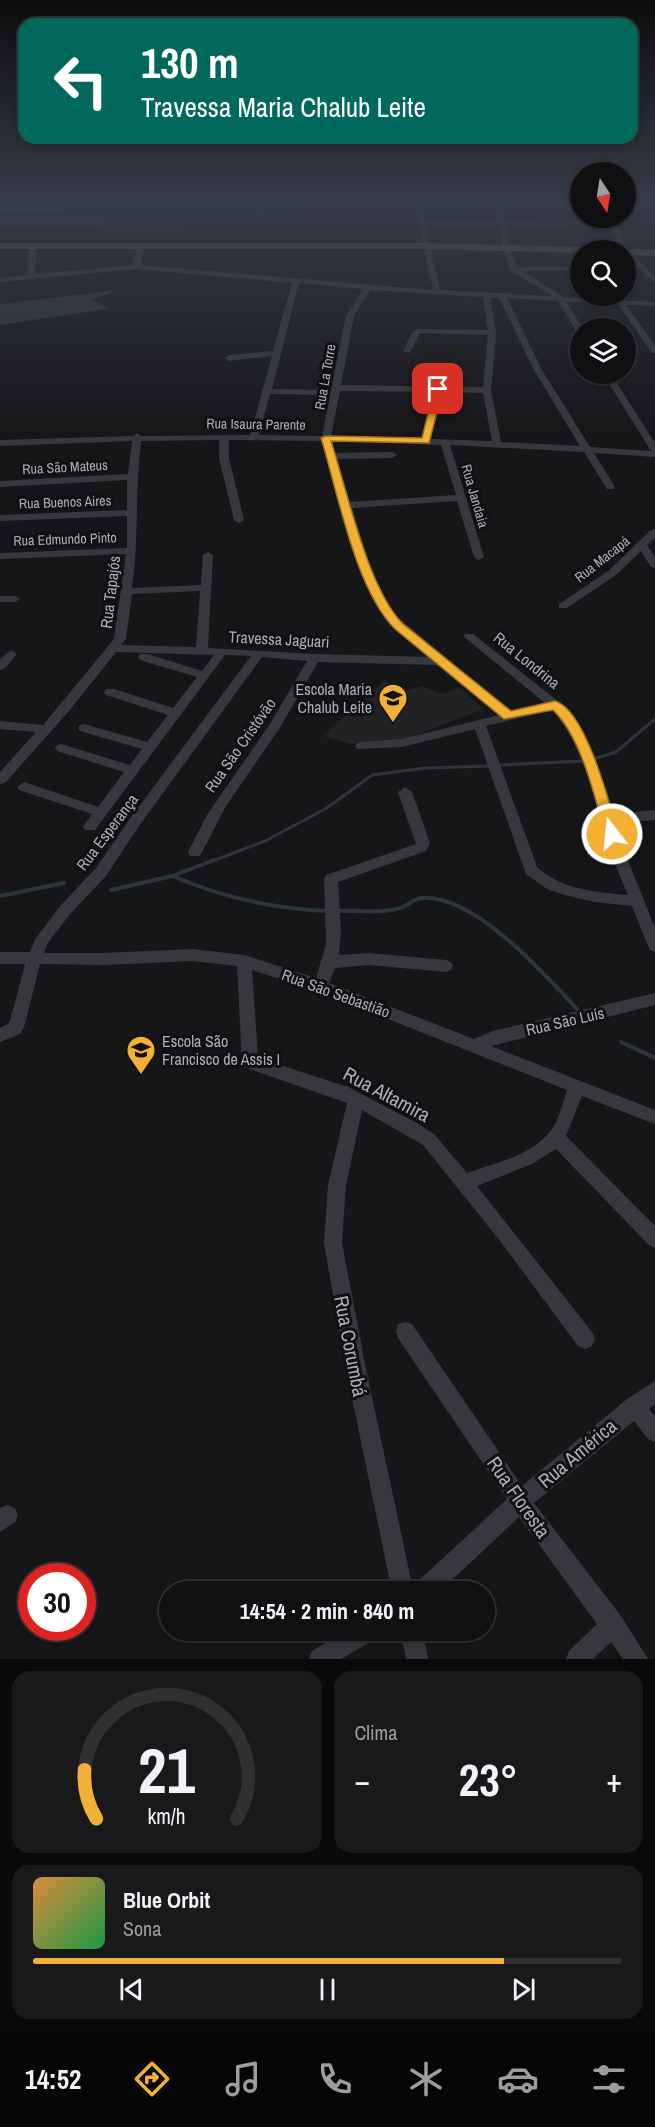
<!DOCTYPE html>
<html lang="pt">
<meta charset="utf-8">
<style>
body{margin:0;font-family:"Archivo Narrow",sans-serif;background:#19191b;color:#f1f3f6;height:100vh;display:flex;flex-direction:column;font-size:22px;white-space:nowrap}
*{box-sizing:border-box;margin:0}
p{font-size:20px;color:#9c9d9f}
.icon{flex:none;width:33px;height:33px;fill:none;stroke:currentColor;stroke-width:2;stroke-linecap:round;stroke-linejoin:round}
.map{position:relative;height:1659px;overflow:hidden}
.drawer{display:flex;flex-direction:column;gap:12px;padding:12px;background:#09090a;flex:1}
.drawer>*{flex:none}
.guide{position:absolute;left:18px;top:18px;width:620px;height:126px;border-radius:18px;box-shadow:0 3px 9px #0003,0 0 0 2px #303032;background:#00695c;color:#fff;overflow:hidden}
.needle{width:39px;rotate:168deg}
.fabs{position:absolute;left:570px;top:162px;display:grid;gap:12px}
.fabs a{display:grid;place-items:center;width:66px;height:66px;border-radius:50%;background:#101012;box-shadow:0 3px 9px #0003,0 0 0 2px #303032;font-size:30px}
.speed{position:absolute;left:18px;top:1563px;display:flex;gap:12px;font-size:30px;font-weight:700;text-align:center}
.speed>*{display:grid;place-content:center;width:78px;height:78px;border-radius:50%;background:#101012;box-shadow:0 3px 9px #0003,0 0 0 2px #303032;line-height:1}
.speed .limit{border:9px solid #d22;background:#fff;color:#111}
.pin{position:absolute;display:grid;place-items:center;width:51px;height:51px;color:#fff;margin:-26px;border-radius:12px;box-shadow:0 3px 9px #0006}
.me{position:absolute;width:66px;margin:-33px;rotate:344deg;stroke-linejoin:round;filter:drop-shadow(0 0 4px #0008)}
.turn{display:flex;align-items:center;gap:21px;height:126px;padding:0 24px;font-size:27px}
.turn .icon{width:78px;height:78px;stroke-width:2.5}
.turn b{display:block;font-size:42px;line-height:51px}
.big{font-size:45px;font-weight:700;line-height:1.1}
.drawer .tile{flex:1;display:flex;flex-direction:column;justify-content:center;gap:9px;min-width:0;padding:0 21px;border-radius:18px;background:#19191b}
.drawer .dial{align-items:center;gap:0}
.dial svg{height:156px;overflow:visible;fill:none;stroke:#303032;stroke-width:7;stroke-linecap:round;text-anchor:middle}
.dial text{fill:#f1f3f6;stroke:none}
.song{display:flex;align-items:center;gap:18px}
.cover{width:72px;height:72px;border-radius:9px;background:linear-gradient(135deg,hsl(30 70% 55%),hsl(140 70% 35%))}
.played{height:6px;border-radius:3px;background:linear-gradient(90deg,#f2b134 80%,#303032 80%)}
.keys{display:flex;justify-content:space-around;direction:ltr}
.heat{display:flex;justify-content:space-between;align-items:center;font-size:33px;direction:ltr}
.drawer .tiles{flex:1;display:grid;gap:12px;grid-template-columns:1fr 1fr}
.tile:last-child{grid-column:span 2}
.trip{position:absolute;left:159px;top:1581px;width:336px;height:60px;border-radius:30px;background:#101012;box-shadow:0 3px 9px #0003,0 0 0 2px #303032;font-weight:700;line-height:60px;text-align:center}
.tabs{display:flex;height:96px;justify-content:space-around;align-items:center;background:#060607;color:#9c9d9f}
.tabs .icon{width:42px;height:42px}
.tabs .on{color:#f2b134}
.tabs b{font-size:27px;color:#f1f3f6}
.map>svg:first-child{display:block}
.built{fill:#222225}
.green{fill:#1c231d}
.water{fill:#2c353c}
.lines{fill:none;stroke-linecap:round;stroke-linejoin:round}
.stream-far2{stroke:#2c353c;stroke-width:1.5}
.stream-far1{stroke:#2c353c;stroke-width:3}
.stream{stroke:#2c353c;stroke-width:4}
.minor{fill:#37383d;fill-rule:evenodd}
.major{fill:#53555c;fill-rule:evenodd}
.route{fill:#f2b134;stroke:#9d7322;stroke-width:1.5}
.labels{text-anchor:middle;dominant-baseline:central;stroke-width:6;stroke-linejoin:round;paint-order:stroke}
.far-street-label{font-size:14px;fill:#a8adb8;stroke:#111113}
.street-label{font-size:16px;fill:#a8adb8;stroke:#111113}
.poi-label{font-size:16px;fill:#a8adb8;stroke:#111113;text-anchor:end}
.near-street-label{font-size:20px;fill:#a8adb8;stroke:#111113}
</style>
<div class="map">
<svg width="655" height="1659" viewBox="0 0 655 1659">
<rect width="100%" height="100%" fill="#161618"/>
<path class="built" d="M385,680L402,692L422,686L443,694L458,687L484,709L403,740L350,744L323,736Z"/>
<path class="green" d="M234,202H317L311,219L279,222L277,226L187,227L180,231L143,233L105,231L102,227L104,223L0,222V209L232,208L235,207Z"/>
<path class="water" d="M118,290L92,300L110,308L107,309L0,325V304Z"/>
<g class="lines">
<path class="stream-far2" d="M0,219L249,218L274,202"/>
<g class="stream-far1">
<path d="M590,760L616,752L655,719"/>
<path d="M497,765L583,761"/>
<path d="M210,862L265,841L327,808L372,775L425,768L490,766"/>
</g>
<g class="stream">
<path d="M173,876C223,898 274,909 329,911"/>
<path d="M111,890L172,876L214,860"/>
<path d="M0,896L64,883"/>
<path d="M336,911C353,910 385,914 400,908C407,906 414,899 421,898C475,894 544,974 578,1010"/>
<path d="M621,1042L655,1058"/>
</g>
<g class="minor">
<path d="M414,202H420L425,221H499L491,202H497L505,221L569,222L575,220L560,202H567L581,220V222L570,226H507L510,249L517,267H580V271H523L563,297L655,302V306L626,305L655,345V353H652L618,304L566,302L583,328H580V333L576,331L558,301L507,298L542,370L590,447L651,451L603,374H611L655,443V457L594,453L615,487L613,489H607L584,452L450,445L484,557L479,560L474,557L457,501L352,508L373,576L394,614L511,712L545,703L463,636L465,634H473L559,702L575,720L607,791L613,814L655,810V820L616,823L623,848L655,928V952L650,950L648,946L632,906L594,902L565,895L547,889L526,874L475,729L402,747L357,749L355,746L357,743L361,742L402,739L499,715L438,665L318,662L279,729L226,806L200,856H190L188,852L207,815L270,724L307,661L262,657L139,826L106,876L71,913L47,944L44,953H104L192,949L244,955L316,978L326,944L324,879L326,875L416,844L398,792L405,787L412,792L430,843L426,851L338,882L341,932L339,955L369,953L446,960L451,962L453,966L451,970L446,972L369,965L335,968L329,983L474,1039L493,1031L655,993V1005L491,1046L655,1110V1124L582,1096L566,1136L655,1226V1248L649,1245L556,1149L532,1164L477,1186L592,1332L595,1339L592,1346L585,1349L578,1346L501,1242L423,1145L362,1110L346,1185L342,1243L365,1364L413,1589L415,1584L507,1499L398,1338L396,1331L398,1324L405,1322L412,1324L522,1486L627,1399L655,1381V1404L649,1409L655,1416V1442L648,1439L634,1421L534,1503L621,1616L648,1659H623L611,1642L593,1659H566L569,1651L597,1624L519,1517L439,1592H392L345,1364L324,1243L328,1185L347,1103L244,1067L242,1062L237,966L192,961L104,965L40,964L24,1027L20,1034L0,1042V1028L8,1024L10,1021L25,964H0V952H30L36,938L61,905L96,868L129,820L251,656L225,655L95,830H85L83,827L92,814L19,790L17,787L24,782L98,807L124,772L57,751L55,748L57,745L61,744L130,765L142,749L80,731L78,728L80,725L84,724L147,742L168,715L106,695L104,692L106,689H114L173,708L197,677L140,660L138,657L140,654H148L202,671L214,655L116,652L69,711L5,783L0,784V772L36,732L0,729V721L43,725L114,639L126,554L0,559V553L127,548V516L0,521V515L127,510V480L0,487V481L128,474L132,441L0,446V440L133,436L137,433L141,436L250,435L272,356L229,361L225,358L229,355L273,351L292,283L136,269L0,282V278L27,275L29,250L33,248L37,250L35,274L133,265L136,249L140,247L144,249L140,265L433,290ZM426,225L500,226L503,248L511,271L552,296L440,290ZM299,283L363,289L346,316L331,390L272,389ZM370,290L483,297L488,330L417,329L413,331L403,351L410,353L420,333L488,335L483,387L341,385L354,316ZM490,298H499L534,370L580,446L501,442L491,390L496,333ZM340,391L433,392L422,438L331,436ZM442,392L483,393L492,441L431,439ZM270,394L330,395L322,436L259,435ZM219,440V458L234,520L239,523L244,520L229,458V440L322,441L363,576L385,618L429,657L315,654L208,648L213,555L208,552L203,555L201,585L132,588C139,539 135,490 141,441ZM332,441L441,445L456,495L350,502L337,459L392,458L397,455L392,452L335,453ZM200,591L196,647L121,645L126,639L132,594ZM552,710C585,747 594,801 609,847C614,863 621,879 628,895C596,892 562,890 537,867L486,726ZM252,970L315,990L567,1090C563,1102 560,1115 554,1126C537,1154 496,1163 467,1173L435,1135L417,1123L348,1087L258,1058Z"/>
<path d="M0,207H65L68,209L65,211H0Z"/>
<path d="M610,218H616L627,250L626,252L619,250Z"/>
<path d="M0,221H104L107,223L104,225H0Z"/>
<path d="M626,253H632L655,277V283L626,257Z"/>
<path d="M655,529V538L647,545L655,557V568L651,567L641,551L616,575L567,608H559V604L608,571L651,530Z"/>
<path d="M0,596H15L20,599L15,602H0Z"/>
<path d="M11,650L17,654L4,669L0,670V659Z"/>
<path d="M8,1505L15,1508L18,1515L15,1522L0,1532V1508Z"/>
<path d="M347,1630H380L377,1638L341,1659H309L312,1651Z"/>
<path d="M400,1630H422L428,1659H406Z"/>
</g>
<g class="major">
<path d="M0,243H427L581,247L586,250L580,253L427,249H0Z"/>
<path d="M626,249L655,250V256L626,255V250H622Z"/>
</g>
</g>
<linearGradient id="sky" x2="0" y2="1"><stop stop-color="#0c0c0d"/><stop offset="0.46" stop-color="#363c48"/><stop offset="1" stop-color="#363c48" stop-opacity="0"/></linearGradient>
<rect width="655" height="435" fill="url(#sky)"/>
<path class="route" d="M438,386L443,389L429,443L331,441C347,491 368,589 403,624L511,711L555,701C586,710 610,805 618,834L616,837H607L605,834C595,797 581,736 553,710L504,719L395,629C355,589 338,493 321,438L326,436L422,438L434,389Z"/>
<defs>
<g id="school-pin" transform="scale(1.5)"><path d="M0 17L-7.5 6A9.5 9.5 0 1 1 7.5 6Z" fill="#f2b134" stroke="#111113"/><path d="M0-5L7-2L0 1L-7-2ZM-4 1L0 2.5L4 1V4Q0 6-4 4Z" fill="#111"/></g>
</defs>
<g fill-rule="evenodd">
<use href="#school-pin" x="393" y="698"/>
<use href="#school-pin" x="141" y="1050"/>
</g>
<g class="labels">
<g class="far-street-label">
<text transform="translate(325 377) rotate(-80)">Rua La Torre</text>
<text transform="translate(256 424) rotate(1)">Rua Isaura Parente</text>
<text transform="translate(65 467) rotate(-3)">Rua São Mateus</text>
<text transform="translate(475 496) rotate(74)">Rua Jandaia</text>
<text transform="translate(65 502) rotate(-2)">Rua Buenos Aires</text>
<text transform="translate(65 539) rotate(-2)">Rua Edmundo Pinto</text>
<text transform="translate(602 559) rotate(-38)">Rua Macapá</text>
</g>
<g class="street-label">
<text transform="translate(110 592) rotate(-83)">Rua Tapajós</text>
<text transform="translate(279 639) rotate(3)">Travessa Jaguari</text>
<text transform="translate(527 660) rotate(39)">Rua Londrina</text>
<text transform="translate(240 745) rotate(-55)">Rua São Cristóvão</text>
<text transform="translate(107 832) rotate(-53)">Rua Esperança</text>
<text transform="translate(336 993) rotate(20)">Rua São Sebastião</text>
<text transform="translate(565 1021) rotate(-13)">Rua São Luís</text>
</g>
<g class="poi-label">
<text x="372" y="689">Escola Maria<tspan x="372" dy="18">Chalub Leite</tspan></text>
<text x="162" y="1041" text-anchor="start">Escola São<tspan x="162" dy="18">Francisco de Assis I</tspan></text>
</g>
<g class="near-street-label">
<text transform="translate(387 1094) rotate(28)">Rua Altamira</text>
<text transform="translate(351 1346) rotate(79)">Rua Corumbá</text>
<text transform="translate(577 1453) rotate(-40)">Rua América</text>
<text transform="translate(519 1497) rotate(55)">Rua Floresta</text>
</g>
</g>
</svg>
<div class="fabs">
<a><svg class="needle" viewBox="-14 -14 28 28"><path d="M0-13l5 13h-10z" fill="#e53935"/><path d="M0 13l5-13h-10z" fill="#9c9d9f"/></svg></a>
<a><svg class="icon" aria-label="search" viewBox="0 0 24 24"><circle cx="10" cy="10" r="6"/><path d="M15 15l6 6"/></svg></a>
<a><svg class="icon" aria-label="layers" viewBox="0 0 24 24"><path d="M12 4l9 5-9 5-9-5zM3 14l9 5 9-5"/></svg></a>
</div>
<div class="speed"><div class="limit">30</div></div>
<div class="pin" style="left:438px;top:389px;background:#d93025"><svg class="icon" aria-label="arrive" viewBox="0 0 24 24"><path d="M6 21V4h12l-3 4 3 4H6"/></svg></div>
<svg class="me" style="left:612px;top:834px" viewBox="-20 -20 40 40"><circle r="17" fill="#f2b134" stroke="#fff" stroke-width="3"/><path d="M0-11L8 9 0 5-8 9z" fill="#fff"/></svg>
<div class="trip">14:54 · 2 min · 840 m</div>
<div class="guide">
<div class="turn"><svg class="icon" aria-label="left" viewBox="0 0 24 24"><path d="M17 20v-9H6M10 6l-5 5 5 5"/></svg><div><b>130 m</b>Travessa Maria Chalub Leite</div></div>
</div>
</div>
<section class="drawer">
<div class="tiles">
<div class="tile dial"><svg viewBox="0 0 100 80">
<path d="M14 69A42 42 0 1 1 86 69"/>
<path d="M14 69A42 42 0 0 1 8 44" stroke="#f2b134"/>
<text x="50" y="56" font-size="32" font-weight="700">21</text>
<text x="50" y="72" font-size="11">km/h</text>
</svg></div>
<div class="tile"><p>Clima</p>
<div class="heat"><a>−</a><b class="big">23°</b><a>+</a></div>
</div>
<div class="tile">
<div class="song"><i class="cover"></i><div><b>Blue Orbit</b><p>Sona</p></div></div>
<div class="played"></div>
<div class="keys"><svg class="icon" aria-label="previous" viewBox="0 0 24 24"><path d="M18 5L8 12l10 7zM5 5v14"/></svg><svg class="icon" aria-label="pause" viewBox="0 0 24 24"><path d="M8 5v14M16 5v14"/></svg><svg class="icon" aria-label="next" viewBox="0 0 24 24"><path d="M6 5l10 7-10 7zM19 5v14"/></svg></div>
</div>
</div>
</section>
<nav class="tabs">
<b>14:52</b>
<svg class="icon on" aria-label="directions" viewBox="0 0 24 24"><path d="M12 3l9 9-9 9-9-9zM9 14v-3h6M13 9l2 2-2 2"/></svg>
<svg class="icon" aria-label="music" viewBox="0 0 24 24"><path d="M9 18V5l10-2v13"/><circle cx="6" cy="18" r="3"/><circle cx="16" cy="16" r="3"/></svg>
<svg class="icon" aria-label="phone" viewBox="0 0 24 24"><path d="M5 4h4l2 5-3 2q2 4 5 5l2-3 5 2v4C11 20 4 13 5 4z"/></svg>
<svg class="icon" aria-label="climate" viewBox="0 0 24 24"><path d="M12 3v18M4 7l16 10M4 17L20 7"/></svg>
<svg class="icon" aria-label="car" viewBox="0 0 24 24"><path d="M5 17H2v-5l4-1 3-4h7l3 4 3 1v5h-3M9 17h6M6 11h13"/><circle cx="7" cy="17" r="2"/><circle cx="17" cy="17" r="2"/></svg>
<svg class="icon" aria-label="filters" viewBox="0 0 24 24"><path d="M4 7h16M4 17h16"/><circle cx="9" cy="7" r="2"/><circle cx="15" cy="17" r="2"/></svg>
</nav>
